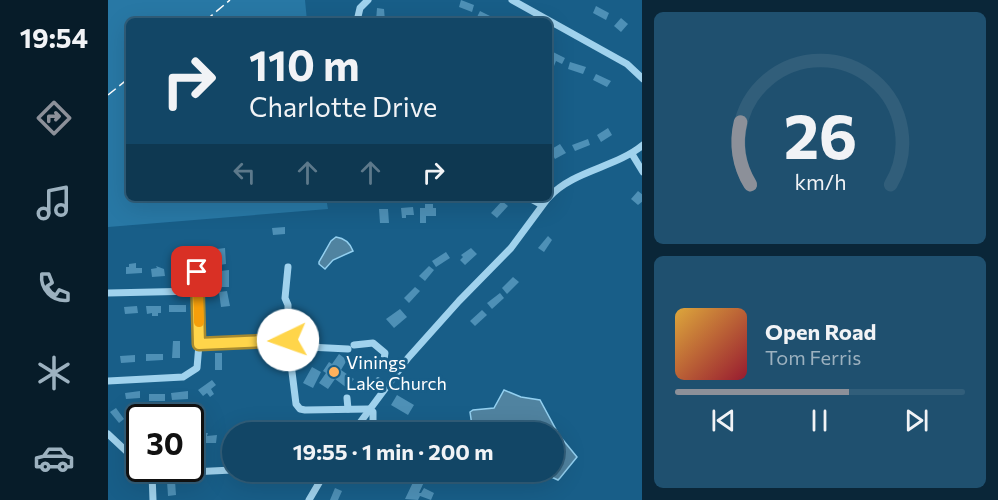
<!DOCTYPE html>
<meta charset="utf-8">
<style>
body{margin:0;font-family:Commissioner,sans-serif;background:#1f506f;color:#f1f3f6;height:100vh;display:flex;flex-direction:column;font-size:22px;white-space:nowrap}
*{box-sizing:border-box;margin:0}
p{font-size:20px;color:#9cb1bf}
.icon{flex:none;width:33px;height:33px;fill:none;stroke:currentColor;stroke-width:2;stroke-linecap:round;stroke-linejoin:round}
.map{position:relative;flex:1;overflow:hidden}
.sheet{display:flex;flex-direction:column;gap:12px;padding:12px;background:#0a2638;width:356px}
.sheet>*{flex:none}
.guide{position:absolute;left:18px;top:18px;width:426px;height:183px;border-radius:9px;box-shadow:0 6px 24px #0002,0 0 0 2px #315e7a;background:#124666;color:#f1f3f6;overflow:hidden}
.speed{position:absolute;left:18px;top:404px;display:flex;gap:12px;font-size:30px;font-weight:700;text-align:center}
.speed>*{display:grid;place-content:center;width:78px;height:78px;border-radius:50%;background:#124666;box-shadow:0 6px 24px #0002,0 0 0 2px #315e7a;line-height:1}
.speed .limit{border:3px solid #111;border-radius:9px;background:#fff;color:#111}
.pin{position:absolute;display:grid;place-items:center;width:51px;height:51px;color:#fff;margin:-26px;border-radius:12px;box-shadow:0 3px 9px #0006}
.me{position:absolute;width:66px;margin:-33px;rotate:267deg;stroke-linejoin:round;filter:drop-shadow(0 0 4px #0008)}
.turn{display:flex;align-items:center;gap:21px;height:126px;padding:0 24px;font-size:27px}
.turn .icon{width:78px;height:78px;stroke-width:2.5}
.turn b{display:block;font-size:42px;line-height:51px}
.lanes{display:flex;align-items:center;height:57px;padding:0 24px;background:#0003;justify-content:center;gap:30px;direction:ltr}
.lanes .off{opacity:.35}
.sheet .widget{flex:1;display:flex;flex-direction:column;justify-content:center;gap:9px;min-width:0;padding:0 21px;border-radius:9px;background:#1f506f}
.sheet .dial{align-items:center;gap:0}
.dial svg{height:156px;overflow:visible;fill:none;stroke:#315e7a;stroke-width:7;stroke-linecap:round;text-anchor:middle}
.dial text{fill:#f1f3f6;stroke:none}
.song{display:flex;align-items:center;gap:18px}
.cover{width:72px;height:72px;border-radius:9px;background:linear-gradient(135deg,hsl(40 70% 55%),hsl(350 70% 35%))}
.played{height:6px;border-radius:3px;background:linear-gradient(90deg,#8c9099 60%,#315e7a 60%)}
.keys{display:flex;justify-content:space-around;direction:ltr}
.trip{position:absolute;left:114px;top:422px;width:342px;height:60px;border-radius:30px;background:#124666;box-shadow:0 6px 24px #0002,0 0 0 2px #315e7a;font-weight:700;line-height:60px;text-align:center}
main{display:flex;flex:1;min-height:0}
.menu{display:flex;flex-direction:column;width:108px;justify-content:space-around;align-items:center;background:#071c29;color:#9cb1bf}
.menu .icon{width:42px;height:42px}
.menu .selected{color:#8c9099}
.menu b{font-size:27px;color:#f1f3f6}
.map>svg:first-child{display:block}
.green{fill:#2878a5}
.water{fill:#5083a0;stroke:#93d0f0;stroke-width:1.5}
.building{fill:#4e90b6}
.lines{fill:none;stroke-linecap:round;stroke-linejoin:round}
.minor{stroke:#a0d2ed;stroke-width:7}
.rail{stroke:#fff;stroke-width:1.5;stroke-dasharray:10 4.5;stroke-linecap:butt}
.route-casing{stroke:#a68a30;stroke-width:15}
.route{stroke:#ffd54a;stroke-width:10}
.slow{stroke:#f59e0b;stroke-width:10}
.poi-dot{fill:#ffb15c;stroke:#185e88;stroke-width:2}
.labels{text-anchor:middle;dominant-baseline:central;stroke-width:6;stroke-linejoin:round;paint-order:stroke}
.poi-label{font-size:18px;fill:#fff;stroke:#185e88;text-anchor:start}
</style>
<main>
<nav class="menu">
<b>19:54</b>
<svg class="icon selected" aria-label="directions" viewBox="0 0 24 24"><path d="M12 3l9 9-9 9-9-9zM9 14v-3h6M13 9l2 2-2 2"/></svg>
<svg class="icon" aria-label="music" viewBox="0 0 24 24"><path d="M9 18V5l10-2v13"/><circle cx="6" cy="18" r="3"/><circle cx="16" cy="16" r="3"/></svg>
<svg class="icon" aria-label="phone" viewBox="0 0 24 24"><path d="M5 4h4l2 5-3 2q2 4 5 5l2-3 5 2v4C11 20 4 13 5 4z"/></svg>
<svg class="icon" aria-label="climate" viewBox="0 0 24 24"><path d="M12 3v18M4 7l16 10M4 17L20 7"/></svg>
<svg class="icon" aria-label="car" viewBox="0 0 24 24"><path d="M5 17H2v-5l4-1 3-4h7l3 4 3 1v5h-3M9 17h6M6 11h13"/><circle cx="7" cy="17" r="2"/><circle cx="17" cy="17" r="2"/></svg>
</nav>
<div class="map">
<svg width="535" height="500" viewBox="0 0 535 500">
<rect width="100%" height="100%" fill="#185e88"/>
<path class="green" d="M0,0H197L199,21H21V198H218L220,209L0,227Z"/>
<g class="water">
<path d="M228,237C236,238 242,243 245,251L225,260L217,269L211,264V262L223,241Z"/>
<path d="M396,390L413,397L432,400L451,435L469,457L452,478L450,480L430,471H446V432H365L362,412L365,410L386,408Z"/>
</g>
<g class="building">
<path d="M353,0L366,5L364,12L351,7Z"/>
<path d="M488,6L501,13L498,20L485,13Z"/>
<path d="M269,8L276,9L277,21H268Z"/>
<path d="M372,11L386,18L385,21H370L371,18L369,17Z"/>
<path d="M513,18L520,24L513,32L506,26Z"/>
<path d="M443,51L457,58L454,64L448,61L446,66L441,63L443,58L441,57Z"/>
<path d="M462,62L478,67L475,74L460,69Z"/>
<path d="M488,74L503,81L499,87L485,80Z"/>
<path d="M500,128L504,135L493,142L489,135Z"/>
<path d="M480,139L482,145L467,151L464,145Z"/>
<path d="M452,144L458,153L447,159L442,150Z"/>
<path d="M530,191L535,195V201L530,205L523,199Z"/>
<path d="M394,201L400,206L389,218L383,213Z"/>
<path d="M317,204H325V208H328V216H318V223H312V208H317Z"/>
<path d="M305,207L306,215H298V218H294L293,208Z"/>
<path d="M271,209H280L281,223H272Z"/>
<path d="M177,227V234L165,235L164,228Z"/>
<path d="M440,236L444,240L436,252L430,248Z"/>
<path d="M117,248L118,264L111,265L109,249Z"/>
<path d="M363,248L369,254L357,265L352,260L355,257L353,255Z"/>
<path d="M338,252L342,258L328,267L324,261Z"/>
<path d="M28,263V268H34V273L18,274V267H21V264Z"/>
<path d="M48,266L56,269L57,276L44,277L43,269L49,268Z"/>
<path d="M321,266L326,270L317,281L311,276Z"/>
<path d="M121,270V287H113L112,271Z"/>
<path d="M405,277L411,282L399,294L394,288Z"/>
<path d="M307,287L312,291L301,303L296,298Z"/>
<path d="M119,291L122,306L113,307L111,292Z"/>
<path d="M392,293L396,298L384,309L379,303Z"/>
<rect x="61" y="305" width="17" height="7"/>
<path d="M29,306L30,313L17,314L16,307Z"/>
<path d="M38,306H53V313H50V316H44V313L39,314Z"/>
<path d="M292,309L299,317L286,328L278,319Z"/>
<path d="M374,310L379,315L367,326L362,321Z"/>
<path d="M65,341H72V358H64Z"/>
<rect x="107" y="353" width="7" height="17"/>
<path d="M38,354H55V360L38,361Z"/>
<path d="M231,354L239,360L233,370L246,379L239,388L227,379L220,389L211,383L218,373L215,371L221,362L224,364Z"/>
<path d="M27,355V362L13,363L12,356Z"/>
<path d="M204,367L213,372L205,388L195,383Z"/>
<path d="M104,380L108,385L103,389L106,394L102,397L99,393L95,396L90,390Z"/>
<path d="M32,391V398L18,399L17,393Z"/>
<path d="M80,391V399L64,400L63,393Z"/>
<rect x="41" y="394" width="16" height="7"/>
<path d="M289,395L306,405L300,415L283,405Z"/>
<path d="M8,408L16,419L11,423L2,412Z"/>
<path d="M95,433H100L99,436L109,435L108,443H94Z"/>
<path d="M307,478L316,482L311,493H313L316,488L326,493L323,500L312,496L310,500L297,499Z"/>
<path d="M59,481H67L68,495L60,496Z"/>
<path d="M227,488L234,491L230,500H222Z"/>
</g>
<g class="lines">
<g class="minor">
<path d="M404,0L519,64L535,79"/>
<path d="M249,21L252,8L260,0"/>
<path d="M524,154L535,172"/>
<path d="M441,197C466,170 507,168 535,145"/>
<path d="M421,198L434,205"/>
<path d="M180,267L177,298L180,305V340L188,404L192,409L197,410L261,409"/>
<path d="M0,293L90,291"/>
<path d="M91,344L180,340"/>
<path d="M246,345L265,343L277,353L275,366"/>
<path d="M181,346L240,349"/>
<path d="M0,381L75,377L89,368L91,344L88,254"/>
<path d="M270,381L278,387"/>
<path d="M239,398L240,409"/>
<path d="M265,412V421L270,432"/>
<path d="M245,432L300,358L351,301L403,248L440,198"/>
<path d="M0,434L32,464"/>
<path d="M37,468L44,474L124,470"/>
<path d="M303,471L322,480"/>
<path d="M44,474L45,500"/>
<path d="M201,500L218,471"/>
</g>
<g class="rail">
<path d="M97,21L122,0"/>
<path d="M0,95L21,78"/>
</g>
</g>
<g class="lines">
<g class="route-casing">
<path id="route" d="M89,272L91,344L180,340"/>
</g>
<use href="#route" class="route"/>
<path class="slow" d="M90,289L91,322"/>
</g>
<circle class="poi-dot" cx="226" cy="372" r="6"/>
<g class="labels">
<g class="poi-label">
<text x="238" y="362">Vinings<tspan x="238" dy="21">Lake Church</tspan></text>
</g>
</g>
</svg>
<div class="speed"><div class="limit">30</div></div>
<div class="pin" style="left:89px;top:272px;background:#d93025"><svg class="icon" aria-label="arrive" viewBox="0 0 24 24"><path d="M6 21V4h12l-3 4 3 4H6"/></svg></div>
<svg class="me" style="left:180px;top:340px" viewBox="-20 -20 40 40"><circle r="19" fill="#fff"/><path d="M0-13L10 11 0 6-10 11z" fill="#ffd54a"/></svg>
<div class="trip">19:55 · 1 min · 200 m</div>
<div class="guide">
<div class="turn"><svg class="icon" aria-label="right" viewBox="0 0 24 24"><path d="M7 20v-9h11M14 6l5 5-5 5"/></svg><div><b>110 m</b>Charlotte Drive</div></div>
<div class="lanes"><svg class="icon off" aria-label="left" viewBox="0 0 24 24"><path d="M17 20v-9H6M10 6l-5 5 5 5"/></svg><svg class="icon off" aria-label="ahead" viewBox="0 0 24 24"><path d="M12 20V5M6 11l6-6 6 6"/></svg><svg class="icon off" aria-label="ahead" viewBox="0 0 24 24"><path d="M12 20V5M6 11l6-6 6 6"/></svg><svg class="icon" aria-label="right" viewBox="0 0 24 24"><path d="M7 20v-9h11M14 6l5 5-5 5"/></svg></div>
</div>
</div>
<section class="sheet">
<div class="widget dial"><svg viewBox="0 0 100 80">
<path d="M14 69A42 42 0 1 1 86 69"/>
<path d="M14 69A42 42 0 0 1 9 37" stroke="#8c9099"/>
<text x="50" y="56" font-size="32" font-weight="700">26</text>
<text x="50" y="72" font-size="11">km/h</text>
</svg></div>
<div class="widget">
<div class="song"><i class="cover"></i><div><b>Open Road</b><p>Tom Ferris</p></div></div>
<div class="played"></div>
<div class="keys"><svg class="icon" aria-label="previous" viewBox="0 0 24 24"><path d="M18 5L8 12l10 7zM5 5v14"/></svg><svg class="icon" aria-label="pause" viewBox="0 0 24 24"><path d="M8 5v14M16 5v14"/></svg><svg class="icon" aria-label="next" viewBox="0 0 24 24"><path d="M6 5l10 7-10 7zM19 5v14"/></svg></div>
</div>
</section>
</main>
